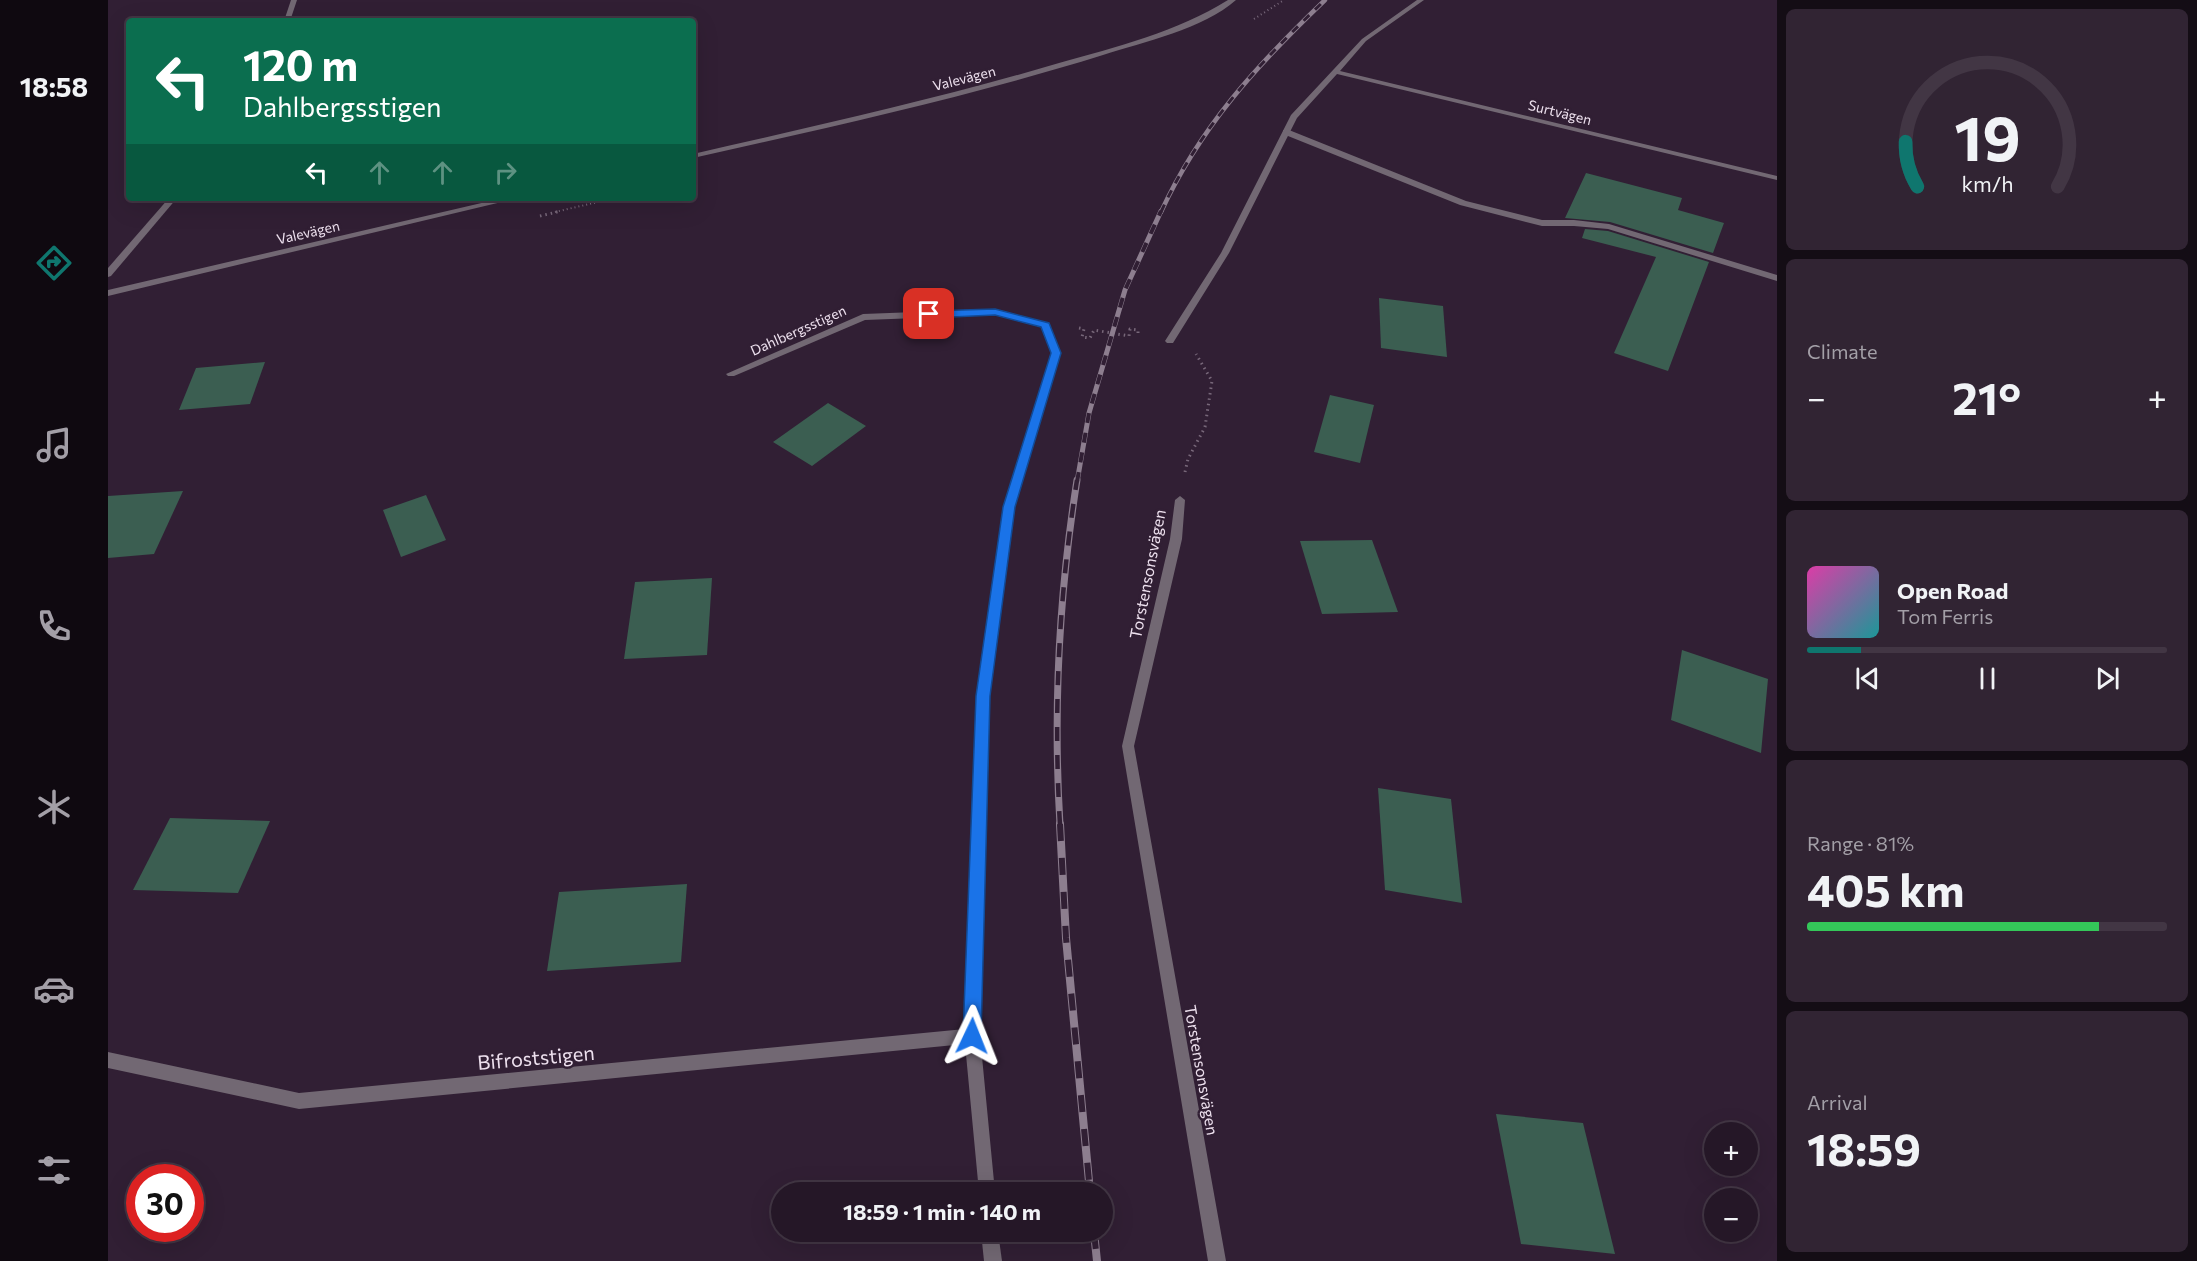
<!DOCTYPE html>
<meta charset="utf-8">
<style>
body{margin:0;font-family:Commissioner,sans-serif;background:#312433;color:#f1f3f6;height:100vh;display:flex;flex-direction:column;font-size:22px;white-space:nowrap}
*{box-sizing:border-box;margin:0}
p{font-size:20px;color:#a39fa7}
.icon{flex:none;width:33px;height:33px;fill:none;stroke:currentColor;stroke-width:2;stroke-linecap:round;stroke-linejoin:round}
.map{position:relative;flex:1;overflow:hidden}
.drawer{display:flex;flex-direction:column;gap:9px;padding:9px;background:#140d15;width:420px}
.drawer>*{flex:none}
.hud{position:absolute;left:18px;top:18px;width:570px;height:183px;border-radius:6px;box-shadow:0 6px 24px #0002,0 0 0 2px #423644;background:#0b6e4f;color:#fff;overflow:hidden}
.controls{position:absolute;left:1596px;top:1122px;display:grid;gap:12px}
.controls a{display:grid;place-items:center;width:54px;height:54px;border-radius:50%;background:#251727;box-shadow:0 6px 24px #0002,0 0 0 2px #423644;font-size:30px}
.speed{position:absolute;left:18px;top:1164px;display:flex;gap:12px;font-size:30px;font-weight:700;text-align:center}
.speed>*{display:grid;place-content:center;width:78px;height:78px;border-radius:50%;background:#251727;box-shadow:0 6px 24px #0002,0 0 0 2px #423644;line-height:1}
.speed .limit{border:9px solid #d22;background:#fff;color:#111}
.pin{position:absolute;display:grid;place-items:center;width:51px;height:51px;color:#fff;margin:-26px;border-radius:12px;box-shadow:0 3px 9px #0006}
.me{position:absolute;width:66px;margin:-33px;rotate:2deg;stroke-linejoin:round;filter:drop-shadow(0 0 4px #0008)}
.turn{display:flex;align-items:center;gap:21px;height:126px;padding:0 18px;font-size:27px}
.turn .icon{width:78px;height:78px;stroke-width:2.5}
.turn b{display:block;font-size:42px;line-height:51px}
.lanes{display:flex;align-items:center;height:57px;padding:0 18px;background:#0003;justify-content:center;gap:30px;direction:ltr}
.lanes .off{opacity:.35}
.big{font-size:45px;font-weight:700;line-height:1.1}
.drawer .card{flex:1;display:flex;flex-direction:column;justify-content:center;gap:9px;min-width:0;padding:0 21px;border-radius:9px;background:#312433}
.drawer .dial{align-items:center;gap:0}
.dial svg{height:156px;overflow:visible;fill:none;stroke:#423644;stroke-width:7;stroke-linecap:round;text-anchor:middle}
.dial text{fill:#f1f3f6;stroke:none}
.song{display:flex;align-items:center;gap:18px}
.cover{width:72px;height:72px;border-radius:9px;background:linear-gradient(135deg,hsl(320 70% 55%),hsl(180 70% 35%))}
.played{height:6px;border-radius:3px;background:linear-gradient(90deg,#0f766e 15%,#423644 15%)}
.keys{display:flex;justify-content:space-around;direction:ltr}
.heat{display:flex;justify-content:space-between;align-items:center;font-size:33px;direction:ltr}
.charge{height:9px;border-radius:4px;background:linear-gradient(90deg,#34c759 81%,#423644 0)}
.trip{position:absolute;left:663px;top:1182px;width:342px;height:60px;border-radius:30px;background:#251727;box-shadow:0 6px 24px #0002,0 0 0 2px #423644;font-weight:700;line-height:60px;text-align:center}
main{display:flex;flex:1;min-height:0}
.menu{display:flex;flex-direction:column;width:108px;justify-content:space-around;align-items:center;background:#0f0910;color:#a39fa7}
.menu .icon{width:42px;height:42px}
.menu .active{color:#0f766e}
.menu b{font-size:27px;color:#f1f3f6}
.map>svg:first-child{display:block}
.building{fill:#3b5e51}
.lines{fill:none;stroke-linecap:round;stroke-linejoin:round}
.path-far1{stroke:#78687a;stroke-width:2;stroke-dasharray:1 3;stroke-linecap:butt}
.path{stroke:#78687a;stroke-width:3;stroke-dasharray:1.5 4;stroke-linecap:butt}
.service{fill:#726873;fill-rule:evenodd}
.minor{fill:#726873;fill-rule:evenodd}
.rail-far3-casing{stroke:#8d7e8f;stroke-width:4.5}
.rail-far2-casing{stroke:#8d7e8f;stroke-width:5}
.rail-far1-casing{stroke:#8d7e8f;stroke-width:7}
.rail-casing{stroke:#8d7e8f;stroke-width:8}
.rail-far3{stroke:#311f34;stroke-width:3;stroke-dasharray:8;stroke-linecap:butt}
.rail-far2{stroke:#311f34;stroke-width:4;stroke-dasharray:10;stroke-linecap:butt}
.rail-far1{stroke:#311f34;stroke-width:4.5;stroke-dasharray:14;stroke-linecap:butt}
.rail{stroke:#311f34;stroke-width:6;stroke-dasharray:17;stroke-linecap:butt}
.route{fill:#1a73e8;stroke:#114b97;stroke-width:1.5}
.labels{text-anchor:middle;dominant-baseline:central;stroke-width:5;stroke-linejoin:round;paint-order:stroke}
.far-street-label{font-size:14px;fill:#ede0ee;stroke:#311f34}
.street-label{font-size:16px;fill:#ede0ee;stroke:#311f34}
.near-street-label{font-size:20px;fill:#ede0ee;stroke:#311f34}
</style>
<main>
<nav class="menu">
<b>18:58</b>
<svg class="icon active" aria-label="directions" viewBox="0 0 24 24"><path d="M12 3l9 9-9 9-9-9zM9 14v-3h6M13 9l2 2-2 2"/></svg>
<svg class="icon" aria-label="music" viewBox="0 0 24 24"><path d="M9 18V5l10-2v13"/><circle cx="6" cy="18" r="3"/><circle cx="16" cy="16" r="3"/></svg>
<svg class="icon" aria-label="phone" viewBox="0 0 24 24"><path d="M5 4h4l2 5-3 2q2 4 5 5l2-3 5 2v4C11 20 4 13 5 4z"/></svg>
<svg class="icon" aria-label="climate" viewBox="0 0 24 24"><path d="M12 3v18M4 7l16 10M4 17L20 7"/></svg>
<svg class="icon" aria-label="car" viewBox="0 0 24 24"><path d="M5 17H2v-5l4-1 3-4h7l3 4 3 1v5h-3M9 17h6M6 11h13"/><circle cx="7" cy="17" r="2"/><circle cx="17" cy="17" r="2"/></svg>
<svg class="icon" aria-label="filters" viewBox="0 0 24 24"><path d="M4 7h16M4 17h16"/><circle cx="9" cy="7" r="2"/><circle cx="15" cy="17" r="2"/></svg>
</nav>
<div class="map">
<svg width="1669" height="1261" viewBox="0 0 1669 1261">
<rect width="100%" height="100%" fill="#311f34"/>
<g class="building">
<path d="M1478,173L1574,198L1570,210L1616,223L1605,253L1502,222L1457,218Z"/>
<path d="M1477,229L1500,231L1601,262L1560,371L1506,353L1548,257L1474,238Z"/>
<path d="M1271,298L1335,306L1339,357L1273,348Z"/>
<path d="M157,362L142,404L71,410L88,368Z"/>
<path d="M1222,395L1266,405L1252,463L1206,452Z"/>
<path d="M720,403L758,426L704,466L665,442Z"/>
<path d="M75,491L46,554L0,558V496Z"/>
<path d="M318,495L338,540L293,557L275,510Z"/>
<path d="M1264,540L1290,612L1214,614L1192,541Z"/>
<path d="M604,578L599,655L516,659L527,582Z"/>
<path d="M1574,650L1660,679L1653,753L1563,720Z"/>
<path d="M1270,788L1343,799L1354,903L1277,890Z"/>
<path d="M62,818L162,821L130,893L25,890Z"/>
<path d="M579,884L573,962L439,971L451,892Z"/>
<path d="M1388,1114L1475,1123L1507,1254L1413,1244Z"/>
</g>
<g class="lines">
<g class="path-far1">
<path d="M1146,19L1176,0"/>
<path d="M447,212L507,198"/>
</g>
<g class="path">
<path d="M432,216L453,211"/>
<path d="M971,328L976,329L974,337L982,338L986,330L1021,336L1022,329L1030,330V337"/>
<path d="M1077,472L1080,459L1097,427L1104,381L1088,354"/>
</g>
<path class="service" d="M1175,130H1181L1358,201L1434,220H1466L1501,224L1669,275V281L1500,229L1466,226H1434L1352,205L1175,134Z"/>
<g class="minor">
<path d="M183,0H189L182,21H176Z"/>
<path d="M1120,0H1128C1095,29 1036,42 995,55C860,97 722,127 585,158V154C707,126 830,99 951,63C1008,47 1069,32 1120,0Z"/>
<path d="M1309,0H1316L1258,41L1232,71L1669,176V180L1229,74L1189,118L1121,253L1065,343H1059L1057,341L1113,253L1183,115L1254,39Z"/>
<path d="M61,198H69L3,276L0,277V268Z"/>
<path d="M395,198H410L0,296V290Z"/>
<path d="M887,309L940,323L953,353L906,507L881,696L872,1036L887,1192H871L857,1044L191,1109L0,1068V1052L191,1093L857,1029L869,696L896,507L943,353L933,327L887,315L757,320L626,376H620L618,374L755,314Z"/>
<path d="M1072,496L1077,500L1074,539L1026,746L1118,1261H1100L1014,746L1062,539L1067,500Z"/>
<path d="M873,1232H890L894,1261H876Z"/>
</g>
<g class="rail-far3-casing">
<path id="rail-far3" d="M1053,212C1092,127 1149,65 1217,0"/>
</g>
<g class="rail-far2-casing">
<path id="rail-far2" d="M969,482L981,413L1017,290L1053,211"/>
</g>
<g class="rail-far1-casing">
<path id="rail-far1" d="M952,825C945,710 951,594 969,480"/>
</g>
<g class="rail-casing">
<g id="rail">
<path d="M952,824L958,938L982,1192"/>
<path d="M986,1232L989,1261"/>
</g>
</g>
<use href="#rail-far3" class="rail-far3"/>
<use href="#rail-far2" class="rail-far2"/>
<use href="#rail-far1" class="rail-far1"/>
<use href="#rail" class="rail"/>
</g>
<path class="route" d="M887,309L941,323L953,353L907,507L882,696L873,1036L870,1042L864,1045L858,1042L855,1036L868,696L895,507L943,353L933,327L887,315L821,318L816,314L821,311Z"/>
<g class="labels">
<g class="far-street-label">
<text transform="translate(856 78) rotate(-14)">Valevägen</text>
<text transform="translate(1452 112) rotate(14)">Surtvägen</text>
<text transform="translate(200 232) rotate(-13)">Valevägen</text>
<text transform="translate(690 330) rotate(-24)">Dahlbergsstigen</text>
</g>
<g class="street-label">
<text transform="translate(1039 574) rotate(-79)">Torstensonsvägen</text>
<text transform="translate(1094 1070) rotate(80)">Torstensonsvägen</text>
</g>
<g class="near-street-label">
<text transform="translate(428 1057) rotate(-5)">Bifroststigen</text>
</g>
</g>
</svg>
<div class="controls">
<a>+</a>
<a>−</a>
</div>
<div class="speed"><div class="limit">30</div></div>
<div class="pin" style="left:821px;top:314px;background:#d93025"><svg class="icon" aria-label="arrive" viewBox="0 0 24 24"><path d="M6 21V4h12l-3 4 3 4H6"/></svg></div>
<svg class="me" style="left:864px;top:1036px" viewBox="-20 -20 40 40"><path d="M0-17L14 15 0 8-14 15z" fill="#1a73e8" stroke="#fff" stroke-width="4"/></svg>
<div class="trip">18:59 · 1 min · 140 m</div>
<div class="hud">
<div class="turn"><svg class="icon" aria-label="left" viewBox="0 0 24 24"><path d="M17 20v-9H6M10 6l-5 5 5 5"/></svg><div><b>120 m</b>Dahlbergsstigen</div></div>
<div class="lanes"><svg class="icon" aria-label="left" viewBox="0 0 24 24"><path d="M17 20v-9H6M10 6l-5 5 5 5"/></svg><svg class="icon off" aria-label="ahead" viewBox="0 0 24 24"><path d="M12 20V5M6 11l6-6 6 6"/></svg><svg class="icon off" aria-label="ahead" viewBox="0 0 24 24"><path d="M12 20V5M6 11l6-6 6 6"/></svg><svg class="icon off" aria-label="right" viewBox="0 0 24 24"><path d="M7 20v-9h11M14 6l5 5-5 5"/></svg></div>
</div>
</div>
<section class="drawer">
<div class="card dial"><svg viewBox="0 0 100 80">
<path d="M14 69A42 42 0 1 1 86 69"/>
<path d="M14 69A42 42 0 0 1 8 46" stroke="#0f766e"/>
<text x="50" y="56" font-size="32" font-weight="700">19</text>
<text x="50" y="72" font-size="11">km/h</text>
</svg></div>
<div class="card"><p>Climate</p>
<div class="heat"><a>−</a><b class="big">21°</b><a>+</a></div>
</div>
<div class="card">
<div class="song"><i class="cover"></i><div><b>Open Road</b><p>Tom Ferris</p></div></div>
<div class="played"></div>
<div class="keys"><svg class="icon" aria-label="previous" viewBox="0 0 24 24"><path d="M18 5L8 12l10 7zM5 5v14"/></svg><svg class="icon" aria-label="pause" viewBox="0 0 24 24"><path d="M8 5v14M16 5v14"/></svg><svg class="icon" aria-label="next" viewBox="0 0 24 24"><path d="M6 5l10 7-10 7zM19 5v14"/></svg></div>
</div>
<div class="card"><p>Range · 81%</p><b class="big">405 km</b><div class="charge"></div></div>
<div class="card"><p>Arrival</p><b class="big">18:59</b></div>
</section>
</main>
